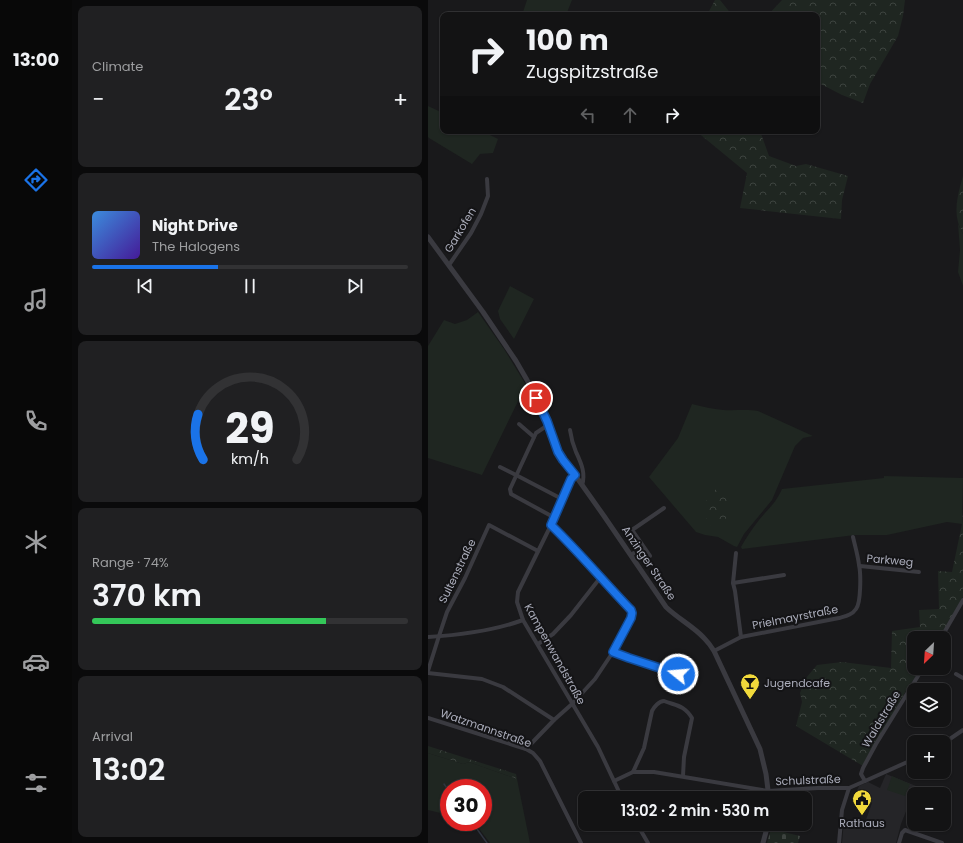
<!DOCTYPE html>
<meta charset="utf-8">
<style>
body{margin:0;font-family:Poppins,sans-serif;background:#202022;color:#f1f3f6;height:100vh;display:flex;flex-direction:column;font-size:15px;white-space:nowrap}
*{box-sizing:border-box;margin:0}
p{font-size:13px;color:#9d9ea0}
.icon{flex:none;width:22px;height:22px;fill:none;stroke:currentColor;stroke-width:2;stroke-linecap:round;stroke-linejoin:round}
.map{position:relative;flex:1;overflow:hidden}
.panel{display:flex;flex-direction:column;gap:6px;padding:6px;background:#0a0a0b;width:356px}
.panel>*{flex:none}
.hud{position:absolute;left:12px;top:12px;width:380px;height:122px;border-radius:8px;box-shadow:0 1px 3px #0004,0 0 0 1px #323234;background:#131314;color:#f1f3f6;overflow:hidden}
.needle{width:26px;rotate:205deg}
.fabs{position:absolute;left:479px;top:631px;display:grid;gap:8px}
.fabs a{display:grid;place-items:center;width:44px;height:44px;border-radius:8px;background:#131314;box-shadow:0 1px 3px #0004,0 0 0 1px #323234;font-size:20px}
.speed{position:absolute;left:12px;top:779px;display:flex;gap:8px;font-size:20px;font-weight:700;text-align:center}
.speed>*{display:grid;place-content:center;width:52px;height:52px;border-radius:50%;background:#131314;box-shadow:0 1px 3px #0004,0 0 0 1px #323234;line-height:1}
.speed .limit{border:6px solid #d22;background:#fff;color:#111}
.pin{position:absolute;display:grid;place-items:center;width:34px;height:34px;color:#fff;margin:-17px;border:2px solid #fff;border-radius:50%;box-shadow:0 1px 4px #0007}
.me{position:absolute;width:44px;margin:-22px;rotate:287deg;stroke-linejoin:round;filter:drop-shadow(0 0 3px #0008)}
.turn{display:flex;align-items:center;gap:14px;height:84px;padding:0 20px;font-size:18px}
.turn .icon{width:52px;height:52px;stroke-width:2.5}
.turn b{display:block;font-size:28px;line-height:34px}
.lanes{display:flex;align-items:center;height:38px;padding:0 20px;background:#0003;justify-content:center;gap:20px;direction:ltr}
.lanes .off{opacity:.35}
.big{font-size:30px;font-weight:600;line-height:1.1}
.panel .tile{flex:1;display:flex;flex-direction:column;justify-content:center;gap:6px;min-width:0;padding:0 14px;border-radius:8px;background:#202022}
.panel .dial{align-items:center;gap:0}
.dial svg{height:104px;overflow:visible;fill:none;stroke:#323234;stroke-width:7;stroke-linecap:round;text-anchor:middle}
.dial text{fill:#f1f3f6;stroke:none}
.song{display:flex;align-items:center;gap:12px}
.cover{width:48px;height:48px;border-radius:6px;background:linear-gradient(135deg,hsl(210 70% 55%),hsl(260 70% 35%))}
.played{height:4px;border-radius:2px;background:linear-gradient(90deg,#1a73e8 40%,#323234 40%)}
.keys{display:flex;justify-content:space-around;direction:ltr}
.heat{display:flex;justify-content:space-between;align-items:center;font-size:22px;direction:ltr}
.charge{height:6px;border-radius:3px;background:linear-gradient(90deg,#34c759 74%,#323234 0)}
.trip{position:absolute;left:150px;top:791px;width:234px;height:40px;border-radius:8px;background:#131314;box-shadow:0 1px 3px #0004,0 0 0 1px #323234;font-weight:600;line-height:40px;text-align:center}
main{display:flex;flex:1;min-height:0}
.menu{display:flex;flex-direction:column;width:72px;justify-content:space-around;align-items:center;background:#080808;color:#9d9ea0}
.menu .icon{width:28px;height:28px}
.menu .on{color:#1a73e8}
.menu b{font-size:18px;color:#f1f3f6}
.map>svg:first-child{display:block}
.built{fill:#252528}
.grass{fill:#1f2621}
.forest{fill:url(#forest-crowns)}
.cemetery{fill:url(#cemetery-stones)}
.lines{fill:none;stroke-linecap:round;stroke-linejoin:round}
.stream{stroke:#2f343f;stroke-width:1.5}
.minor{stroke:#3a3a40;stroke-width:4}
.tertiary{stroke:#3a3a40;stroke-width:5}
.route-casing{stroke:#114b97;stroke-width:10}
.route{stroke:#1a73e8;stroke-width:7}
.labels{text-anchor:middle;dominant-baseline:central;stroke-width:4;stroke-linejoin:round;paint-order:stroke}
.street-label{font-size:11px;fill:#abadbb;stroke:#141416}
.poi-label{font-size:11px;fill:#abadbb;stroke:#141416;text-anchor:start}
</style>
<main>
<nav class="menu">
<b>13:00</b>
<svg class="icon on" aria-label="directions" viewBox="0 0 24 24"><path d="M12 3l9 9-9 9-9-9zM9 14v-3h6M13 9l2 2-2 2"/></svg>
<svg class="icon" aria-label="music" viewBox="0 0 24 24"><path d="M9 18V5l10-2v13"/><circle cx="6" cy="18" r="3"/><circle cx="16" cy="16" r="3"/></svg>
<svg class="icon" aria-label="phone" viewBox="0 0 24 24"><path d="M5 4h4l2 5-3 2q2 4 5 5l2-3 5 2v4C11 20 4 13 5 4z"/></svg>
<svg class="icon" aria-label="climate" viewBox="0 0 24 24"><path d="M12 3v18M4 7l16 10M4 17L20 7"/></svg>
<svg class="icon" aria-label="car" viewBox="0 0 24 24"><path d="M5 17H2v-5l4-1 3-4h7l3 4 3 1v5h-3M9 17h6M6 11h13"/><circle cx="7" cy="17" r="2"/><circle cx="17" cy="17" r="2"/></svg>
<svg class="icon" aria-label="filters" viewBox="0 0 24 24"><path d="M4 7h16M4 17h16"/><circle cx="9" cy="7" r="2"/><circle cx="15" cy="17" r="2"/></svg>
</nav>
<section class="panel">
<div class="tile"><p>Climate</p>
<div class="heat"><a>−</a><b class="big">23°</b><a>+</a></div>
</div>
<div class="tile">
<div class="song"><i class="cover"></i><div><b>Night Drive</b><p>The Halogens</p></div></div>
<div class="played"></div>
<div class="keys"><svg class="icon" aria-label="previous" viewBox="0 0 24 24"><path d="M18 5L8 12l10 7zM5 5v14"/></svg><svg class="icon" aria-label="pause" viewBox="0 0 24 24"><path d="M8 5v14M16 5v14"/></svg><svg class="icon" aria-label="next" viewBox="0 0 24 24"><path d="M6 5l10 7-10 7zM19 5v14"/></svg></div>
</div>
<div class="tile dial"><svg viewBox="0 0 100 80">
<path d="M14 69A42 42 0 1 1 86 69"/>
<path d="M14 69A42 42 0 0 1 10 34" stroke="#1a73e8"/>
<text x="50" y="56" font-size="32" font-weight="700">29</text>
<text x="50" y="72" font-size="11">km/h</text>
</svg></div>
<div class="tile"><p>Range · 74%</p><b class="big">370 km</b><div class="charge"></div></div>
<div class="tile"><p>Arrival</p><b class="big">13:02</b></div>
</section>
<div class="map">
<svg width="535" height="843" viewBox="0 0 535 843">
<defs>
<pattern id="forest-crowns" width="20" height="18" patternUnits="userSpaceOnUse"><rect width="20" height="18" fill="#1f2621"/><path d="M2 6a3 3 0 1 1 6 0M12 15a3 3 0 1 1 6 0" fill="none" stroke="#3d433f"/></pattern>
<pattern id="cemetery-stones" width="16" height="16" patternUnits="userSpaceOnUse"><rect width="16" height="16" fill="#1f2621"/><path d="M2 7V4a2 2 0 0 1 4 0v3zM10 15v-3a2 2 0 0 1 4 0v3z" fill="#3d433f"/></pattern>
</defs>
<rect width="100%" height="100%" fill="#19191b"/>
<path class="built" d="M458,774L488,786L473,824L468,843H414L416,821L435,828L444,803L427,795L431,786L440,782L452,788Z"/>
<g class="grass">
<path d="M99,0H144L138,15H94Z"/>
<path d="M0,106L15,113V131H54L70,139L65,153L52,154L44,164L1,138L0,137Z"/>
<path d="M530,224L535,234V286L530,272L532,250Z"/>
<path d="M82,286L106,299L86,339L72,319L70,311Z"/>
<path d="M50,312L76,349L98,385L54,475L0,458V346L16,320L27,324L39,320Z"/>
<path d="M264,404C275,407 285,409 295,410C307,411 318,409 330,411L385,436L375,438L367,446L344,500L316,534L309,547L306,546L290,537L277,535L268,532L221,477L250,438Z"/>
<path d="M456,476L535,478L534,524L519,522L459,535H427L314,549L313,547C318,538 324,529 331,520C340,509 348,503 354,489L456,478Z"/>
<path d="M0,753L35,764L41,762L89,779L102,843H62L46,822H55V788H21V815L0,810Z"/>
<path d="M464,776L482,784L477,796L459,790Z"/>
</g>
<g class="forest">
<path d="M287,0H292L304,15H279Z"/>
<path d="M354,0H477L475,16L470,36L442,84L435,103L414,95L389,82V15H340Z"/>
<path d="M268,131H332L341,156L368,166L378,164L420,176L414,200L413,219L312,208L319,173Z"/>
<path d="M535,176V234C533,230 531,226 530,222C526,207 531,190 535,176Z"/>
<path d="M292,486H298L300,491L298,520L295,523C291,515 284,518 282,526L279,523L277,507L279,496Z"/>
<path d="M535,508V597L511,638H486V668H493L478,691L435,766L368,726L374,702L372,693L378,678L389,665L414,662L463,668L464,631L492,627L491,610L511,609L510,571L524,572L534,524Z"/>
<path d="M0,746L88,774L89,779L41,762L35,764L0,753Z"/>
</g>
<path class="cemetery" d="M343,829L372,836L370,843H339Z"/>
<g class="lines">
<g class="stream">
<path d="M16,784L21,791"/>
<path d="M44,822L59,843"/>
</g>
<g class="minor">
<path d="M21,265L43,233L53,214L60,196L59,179"/>
<path d="M91,424L106,437"/>
<path d="M120,425L108,433L82,489L83,494L127,518"/>
<path d="M142,430C143,437 145,445 148,452C153,463 158,473 154,485"/>
<path d="M72,467L88,475L134,499"/>
<path d="M147,475L143,479L123,525L90,592L89,602L95,620L170,747L194,798"/>
<path d="M308,553L305,583L307,591L313,637"/>
<path d="M203,555L215,547"/>
<path d="M222,556L204,530L236,508"/>
<path d="M432,566L491,572"/>
<path d="M305,583L356,575"/>
<path d="M0,637C32,635 65,631 95,620"/>
<path d="M513,638L535,600"/>
<path d="M110,644L125,634L143,615L172,578"/>
<path d="M286,651L313,637L411,618C418,616 424,615 428,609C433,603 433,574 431,565C430,556 427,546 425,537"/>
<path d="M185,652L201,658L250,674"/>
<path d="M0,671L11,636L19,612L37,578L61,525L110,551"/>
<path d="M0,673L54,679L75,687L126,720"/>
<path d="M528,674L535,678"/>
<path d="M0,718L98,749L105,753L112,761L153,843"/>
<path d="M516,743L535,730"/>
<path d="M98,749L126,720L144,704L167,679L185,652L204,616L203,610C176,582 151,552 123,525"/>
<path d="M205,772L216,748L224,711C226,707 231,701 236,701C249,706 256,705 264,718L256,757L255,776"/>
<path d="M186,781L205,772H226L340,791L390,788H421L437,781L486,759"/>
<path d="M437,781L433,774L435,768L448,744L495,668"/>
<path d="M209,824L220,843"/>
<path d="M411,843L414,810L421,788"/>
<path d="M471,843L474,833L477,830L514,843"/>
</g>
<g class="tertiary">
<path d="M0,237L55,312L88,361L99,380L108,398L119,421L127,444L135,460L147,475L176,516L238,607C249,618 265,626 276,638C280,642 283,646 286,651L332,749L338,774L341,798"/>
<path d="M335,843L340,824"/>
</g>
</g>
<g class="lines">
<g class="route-casing">
<path id="route" d="M108,398L119,421L130,452L135,460L147,475L143,479L123,525C151,552 176,582 203,610L204,613L203,618L185,652L201,658L250,674"/>
</g>
<use href="#route" class="route"/>
</g>
<defs>
<g id="bar-pin" transform="scale(1)"><path d="M0 17L-7.5 6A9.5 9.5 0 1 1 7.5 6Z" fill="#f1d93b" stroke="#141416"/><path d="M-6-5H6L.8 .8V4.5H3.5V6h-7V4.5H-.8V.8Z" fill="#111"/></g>
<g id="civic-pin" transform="scale(1)"><path d="M0 17L-7.5 6A9.5 9.5 0 1 1 7.5 6Z" fill="#f1d93b" stroke="#141416"/><path d="M-.6-6.5H3V-4.5H.6V-3L4-1V1h2V6H-6V1h2V-1L-.6-3ZM-1.2 2.5V6h2.4V2.5Z" fill="#111"/></g>
</defs>
<g fill-rule="evenodd">
<use href="#bar-pin" x="322" y="683"/>
<use href="#civic-pin" x="434" y="799"/>
</g>
<g class="labels">
<g class="street-label">
<text transform="translate(32 230) rotate(-59)">Garkofen</text>
<text transform="translate(462 560) rotate(5)">Parkweg</text>
<text transform="translate(221 563) rotate(56)">Anzinger Straße</text>
<text transform="translate(29 571) rotate(-64)">Sultenstraße</text>
<text transform="translate(367 617) rotate(-11)">Prielmayrstraße</text>
<text transform="translate(127 654) rotate(61)">Kampenwandstraße</text>
<text transform="translate(453 719) rotate(-59)">Waldstraße</text>
<text transform="translate(58 728) rotate(19)">Watzmannstraße</text>
<text transform="translate(380 780) rotate(-2)">Schulstraße</text>
</g>
<g class="poi-label">
<text x="336" y="683">Jugendcafe</text>
<text x="434" y="823" text-anchor="middle">Rathaus</text>
</g>
</g>
</svg>
<div class="fabs">
<a><svg class="needle" viewBox="-14 -14 28 28"><path d="M0-13l5 13h-10z" fill="#e53935"/><path d="M0 13l5-13h-10z" fill="#9d9ea0"/></svg></a>
<a><svg class="icon" aria-label="layers" viewBox="0 0 24 24"><path d="M12 4l9 5-9 5-9-5zM3 14l9 5 9-5"/></svg></a>
<a>+</a>
<a>−</a>
</div>
<div class="speed"><div class="limit">30</div></div>
<div class="pin" style="left:108px;top:398px;background:#d93025"><svg class="icon" aria-label="arrive" viewBox="0 0 24 24"><path d="M6 21V4h12l-3 4 3 4H6"/></svg></div>
<svg class="me" style="left:250px;top:674px" viewBox="-20 -20 40 40"><circle r="17" fill="#1a73e8" stroke="#fff" stroke-width="3"/><path d="M0-11L8 9 0 5-8 9z" fill="#fff"/></svg>
<div class="trip">13:02 · 2 min · 530 m</div>
<div class="hud">
<div class="turn"><svg class="icon" aria-label="right" viewBox="0 0 24 24"><path d="M7 20v-9h11M14 6l5 5-5 5"/></svg><div><b>100 m</b>Zugspitzstraße</div></div>
<div class="lanes"><svg class="icon off" aria-label="left" viewBox="0 0 24 24"><path d="M17 20v-9H6M10 6l-5 5 5 5"/></svg><svg class="icon off" aria-label="ahead" viewBox="0 0 24 24"><path d="M12 20V5M6 11l6-6 6 6"/></svg><svg class="icon" aria-label="right" viewBox="0 0 24 24"><path d="M7 20v-9h11M14 6l5 5-5 5"/></svg></div>
</div>
</div>
</main>
